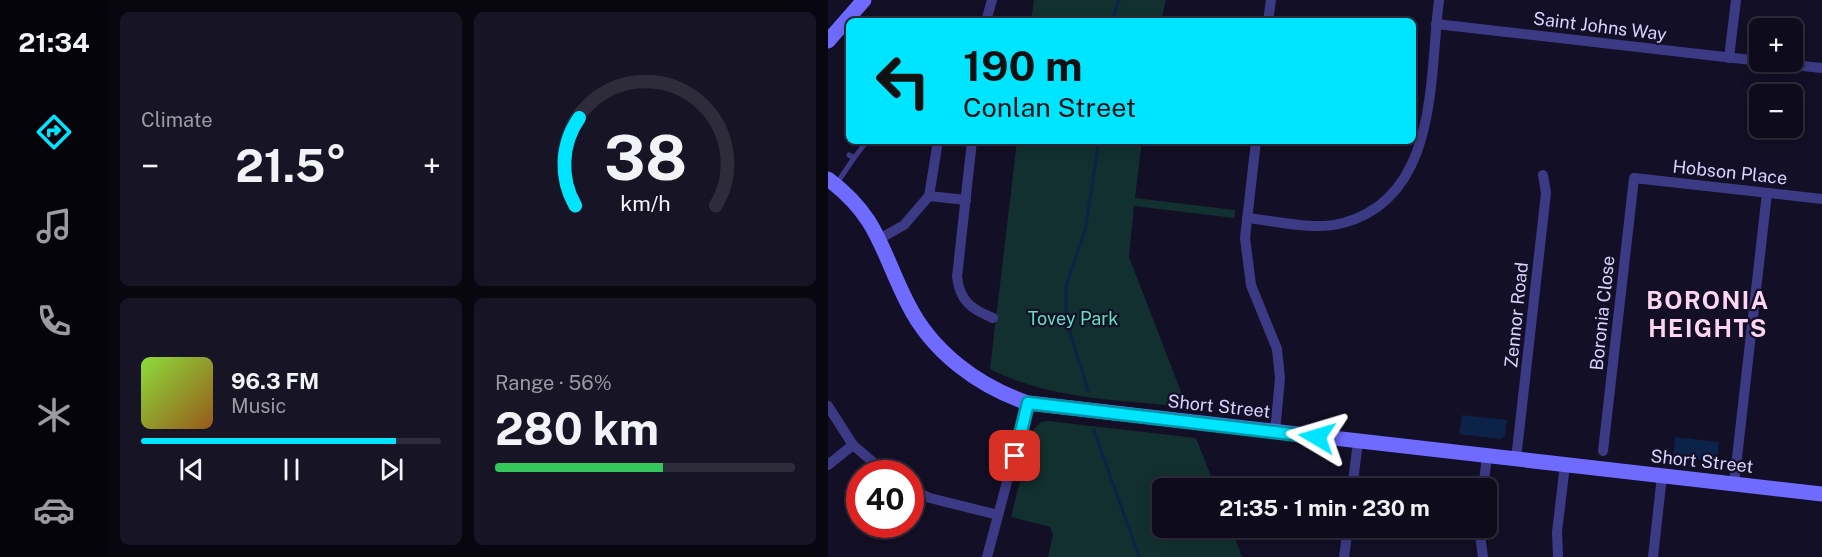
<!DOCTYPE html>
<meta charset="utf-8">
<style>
body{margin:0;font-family:"Public Sans",sans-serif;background:#171425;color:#f1f3f6;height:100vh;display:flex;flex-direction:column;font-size:22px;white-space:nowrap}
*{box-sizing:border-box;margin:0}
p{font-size:20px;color:#9b9ba3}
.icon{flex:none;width:33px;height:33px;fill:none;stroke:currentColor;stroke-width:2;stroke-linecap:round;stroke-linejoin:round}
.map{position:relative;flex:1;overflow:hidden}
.side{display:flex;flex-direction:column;gap:12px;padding:12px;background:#08060f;width:720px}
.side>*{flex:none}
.guide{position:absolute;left:18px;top:18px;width:570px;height:126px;border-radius:9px;box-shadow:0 3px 15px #0003,0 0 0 2px #2e2b3b;background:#00e5ff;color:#111;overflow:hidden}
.fabs{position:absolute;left:921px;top:18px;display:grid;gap:12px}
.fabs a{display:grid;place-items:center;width:54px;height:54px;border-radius:9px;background:#0e0b1c;box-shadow:0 3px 15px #0003,0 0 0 2px #2e2b3b;font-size:30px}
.speed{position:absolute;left:18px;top:460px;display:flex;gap:12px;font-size:30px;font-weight:700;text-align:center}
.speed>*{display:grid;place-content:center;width:78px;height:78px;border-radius:50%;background:#0e0b1c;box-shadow:0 3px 15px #0003,0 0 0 2px #2e2b3b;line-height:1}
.speed .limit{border:9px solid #d22;background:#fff;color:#111}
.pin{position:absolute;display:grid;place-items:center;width:51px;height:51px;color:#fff;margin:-26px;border-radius:12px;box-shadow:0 3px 9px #0006}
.me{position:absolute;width:66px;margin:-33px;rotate:277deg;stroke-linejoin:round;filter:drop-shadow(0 0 4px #0008)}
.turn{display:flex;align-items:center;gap:21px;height:126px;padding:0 18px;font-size:27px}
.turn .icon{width:78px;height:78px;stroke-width:2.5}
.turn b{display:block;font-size:42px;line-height:51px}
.big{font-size:45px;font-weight:700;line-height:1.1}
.side .card{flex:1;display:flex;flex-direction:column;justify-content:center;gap:9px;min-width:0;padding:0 21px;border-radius:9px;background:#171425}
.side .dial{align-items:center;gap:0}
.dial svg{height:156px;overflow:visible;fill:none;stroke:#2e2b3b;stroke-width:7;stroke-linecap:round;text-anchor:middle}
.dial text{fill:#f1f3f6;stroke:none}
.song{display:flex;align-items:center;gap:18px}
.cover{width:72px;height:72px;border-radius:9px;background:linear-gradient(135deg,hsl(90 70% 55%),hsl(30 70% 35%))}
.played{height:6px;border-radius:3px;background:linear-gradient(90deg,#00e5ff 85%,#2e2b3b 85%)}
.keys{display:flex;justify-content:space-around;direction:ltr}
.heat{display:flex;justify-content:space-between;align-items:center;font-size:33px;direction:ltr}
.charge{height:9px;border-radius:4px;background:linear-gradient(90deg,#34c759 56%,#2e2b3b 0)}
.side .tiles{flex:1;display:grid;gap:12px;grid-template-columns:repeat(2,1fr)}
.trip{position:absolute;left:324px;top:478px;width:345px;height:60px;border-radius:9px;background:#0e0b1c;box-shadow:0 3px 15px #0003,0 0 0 2px #2e2b3b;font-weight:700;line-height:60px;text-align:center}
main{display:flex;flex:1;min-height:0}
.dock{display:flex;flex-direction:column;width:108px;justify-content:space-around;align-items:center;background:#06040b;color:#9b9ba3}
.dock .icon{width:42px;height:42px}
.dock .active{color:#00e5ff}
.dock b{font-size:27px;color:#f1f3f6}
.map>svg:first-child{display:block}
.green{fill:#12302f}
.water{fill:#0c2248}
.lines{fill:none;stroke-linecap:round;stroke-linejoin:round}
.stream{stroke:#0c2248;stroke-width:3}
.lane{stroke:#3d3a85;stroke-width:5}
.street{stroke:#3d3a85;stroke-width:10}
.secondary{stroke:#6f6bff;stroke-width:15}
.route-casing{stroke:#0095a6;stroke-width:15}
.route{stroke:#00e5ff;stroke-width:10}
.labels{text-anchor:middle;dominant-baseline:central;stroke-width:4.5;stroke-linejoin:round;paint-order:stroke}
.street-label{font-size:18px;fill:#d9d4ff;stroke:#130f26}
.park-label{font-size:18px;fill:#5fe0c0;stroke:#130f26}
.district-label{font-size:24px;font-weight:bold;letter-spacing:1.5px;fill:#ffd6f0;stroke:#130f26}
</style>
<main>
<nav class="dock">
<b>21:34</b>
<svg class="icon active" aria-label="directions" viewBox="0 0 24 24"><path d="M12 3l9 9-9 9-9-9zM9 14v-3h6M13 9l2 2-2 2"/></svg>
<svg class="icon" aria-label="music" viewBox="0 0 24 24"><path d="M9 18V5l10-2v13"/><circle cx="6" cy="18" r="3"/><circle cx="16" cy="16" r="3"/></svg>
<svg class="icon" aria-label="phone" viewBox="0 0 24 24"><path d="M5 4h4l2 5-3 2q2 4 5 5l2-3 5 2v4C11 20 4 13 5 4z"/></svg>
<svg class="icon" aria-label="climate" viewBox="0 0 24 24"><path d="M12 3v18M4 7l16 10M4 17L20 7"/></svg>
<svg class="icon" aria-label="car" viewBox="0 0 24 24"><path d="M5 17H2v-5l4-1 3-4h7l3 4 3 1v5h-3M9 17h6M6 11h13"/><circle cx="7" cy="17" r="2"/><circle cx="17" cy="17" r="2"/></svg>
</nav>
<section class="side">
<div class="tiles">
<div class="card"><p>Climate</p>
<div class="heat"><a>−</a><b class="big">21.5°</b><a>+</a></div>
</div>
<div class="card dial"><svg viewBox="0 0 100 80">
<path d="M14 69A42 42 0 1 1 86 69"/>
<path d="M14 69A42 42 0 0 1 16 24" stroke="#00e5ff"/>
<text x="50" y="56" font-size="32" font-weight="700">38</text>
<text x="50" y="72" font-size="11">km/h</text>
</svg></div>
<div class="card">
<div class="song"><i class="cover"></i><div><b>96.3 FM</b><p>Music</p></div></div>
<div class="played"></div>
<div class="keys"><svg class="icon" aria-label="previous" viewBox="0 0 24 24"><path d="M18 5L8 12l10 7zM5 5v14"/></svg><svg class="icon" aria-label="pause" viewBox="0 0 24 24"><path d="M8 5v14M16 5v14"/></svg><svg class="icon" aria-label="next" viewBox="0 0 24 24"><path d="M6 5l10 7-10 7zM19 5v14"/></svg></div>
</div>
<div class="card"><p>Range · 56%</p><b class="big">280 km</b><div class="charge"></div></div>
</div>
</section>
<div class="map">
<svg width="994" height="557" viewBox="0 0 994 557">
<rect width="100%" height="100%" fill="#130f26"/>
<g class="green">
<path d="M206,0H338L333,21H203Z"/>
<path d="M189,141H314L307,198L407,210L406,218L306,206L301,257L359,407C292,400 223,400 162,369Z"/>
<path d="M220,421L368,438L388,489H334V528H403L414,557H220L225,534L222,527L183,517L205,430L213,422Z"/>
</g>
<g class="water">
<path d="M634,415L679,420L677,436L673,439L631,434Z"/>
<path d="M847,437L891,442L889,462L845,457Z"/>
</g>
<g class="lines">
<g class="stream">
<path d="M284,21L291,0"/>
<path d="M260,391L238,319V286L257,231L271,141"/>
<path d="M266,430L311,557"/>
</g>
<g class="lane">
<path d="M21,155L26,158L39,141"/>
<path d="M9,183L26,158"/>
</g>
<g class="street">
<path d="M158,21L164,0"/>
<path d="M440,21L443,0"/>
<path d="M608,24L932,61"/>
<path d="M901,58L908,0"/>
<path d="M935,62L994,68"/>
<path d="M144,141L129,277C132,301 143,309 165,318"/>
<path d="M428,141L417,238L423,285L449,349L452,378L447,432"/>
<path d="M101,196L110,141"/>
<path d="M419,218C450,221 485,231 515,223C611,197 601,78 611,0"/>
<path d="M53,238L76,225L101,196L138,200"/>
<path d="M0,406L25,445L59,474"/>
<path d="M775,451L806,178L994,199"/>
<path d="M688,459L718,193L715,175"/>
<path d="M0,465L25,445"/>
<path d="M906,484L939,193"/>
<path d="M82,489L102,498L170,515"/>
<path d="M524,489L530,442"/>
<path d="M655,489L659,456"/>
<path d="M651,528L655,557"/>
<path d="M159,557L200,403"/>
<path d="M516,557L520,528"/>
<path d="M730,557L729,532L737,465"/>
<path d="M825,557L834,476"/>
</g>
<g class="secondary">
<path d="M0,41L36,0"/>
<path d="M0,179C52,218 53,252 80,304C104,352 150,386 200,403L994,494"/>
</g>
</g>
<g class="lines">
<g class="route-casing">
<path id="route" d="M187,456L200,403L489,437"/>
</g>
<use href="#route" class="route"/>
</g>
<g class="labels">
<g class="street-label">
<text transform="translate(772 26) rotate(7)">Saint Johns Way</text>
<text transform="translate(902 172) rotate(6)">Hobson Place</text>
<text transform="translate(774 313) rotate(-84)">Boronia Close</text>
<text transform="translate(688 315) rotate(-84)">Zennor Road</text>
<text transform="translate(391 406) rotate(6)">Short Street</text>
<text transform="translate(874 461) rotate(6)">Short Street</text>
</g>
<g class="park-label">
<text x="245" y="318">Tovey Park</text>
</g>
<g class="district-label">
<text x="880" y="300">BORONIA<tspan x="880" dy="28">HEIGHTS</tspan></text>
</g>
</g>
</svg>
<div class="fabs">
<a>+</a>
<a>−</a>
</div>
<div class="speed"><div class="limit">40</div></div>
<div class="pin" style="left:187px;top:456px;background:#d93025"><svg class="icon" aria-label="arrive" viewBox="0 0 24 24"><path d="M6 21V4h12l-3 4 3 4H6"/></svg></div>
<svg class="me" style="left:489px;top:437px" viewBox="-20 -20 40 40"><path d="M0-17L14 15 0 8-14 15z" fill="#00e5ff" stroke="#fff" stroke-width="4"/></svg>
<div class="trip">21:35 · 1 min · 230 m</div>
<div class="guide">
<div class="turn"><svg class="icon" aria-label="left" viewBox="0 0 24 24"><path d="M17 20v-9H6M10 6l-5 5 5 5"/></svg><div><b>190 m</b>Conlan Street</div></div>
</div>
</div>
</main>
